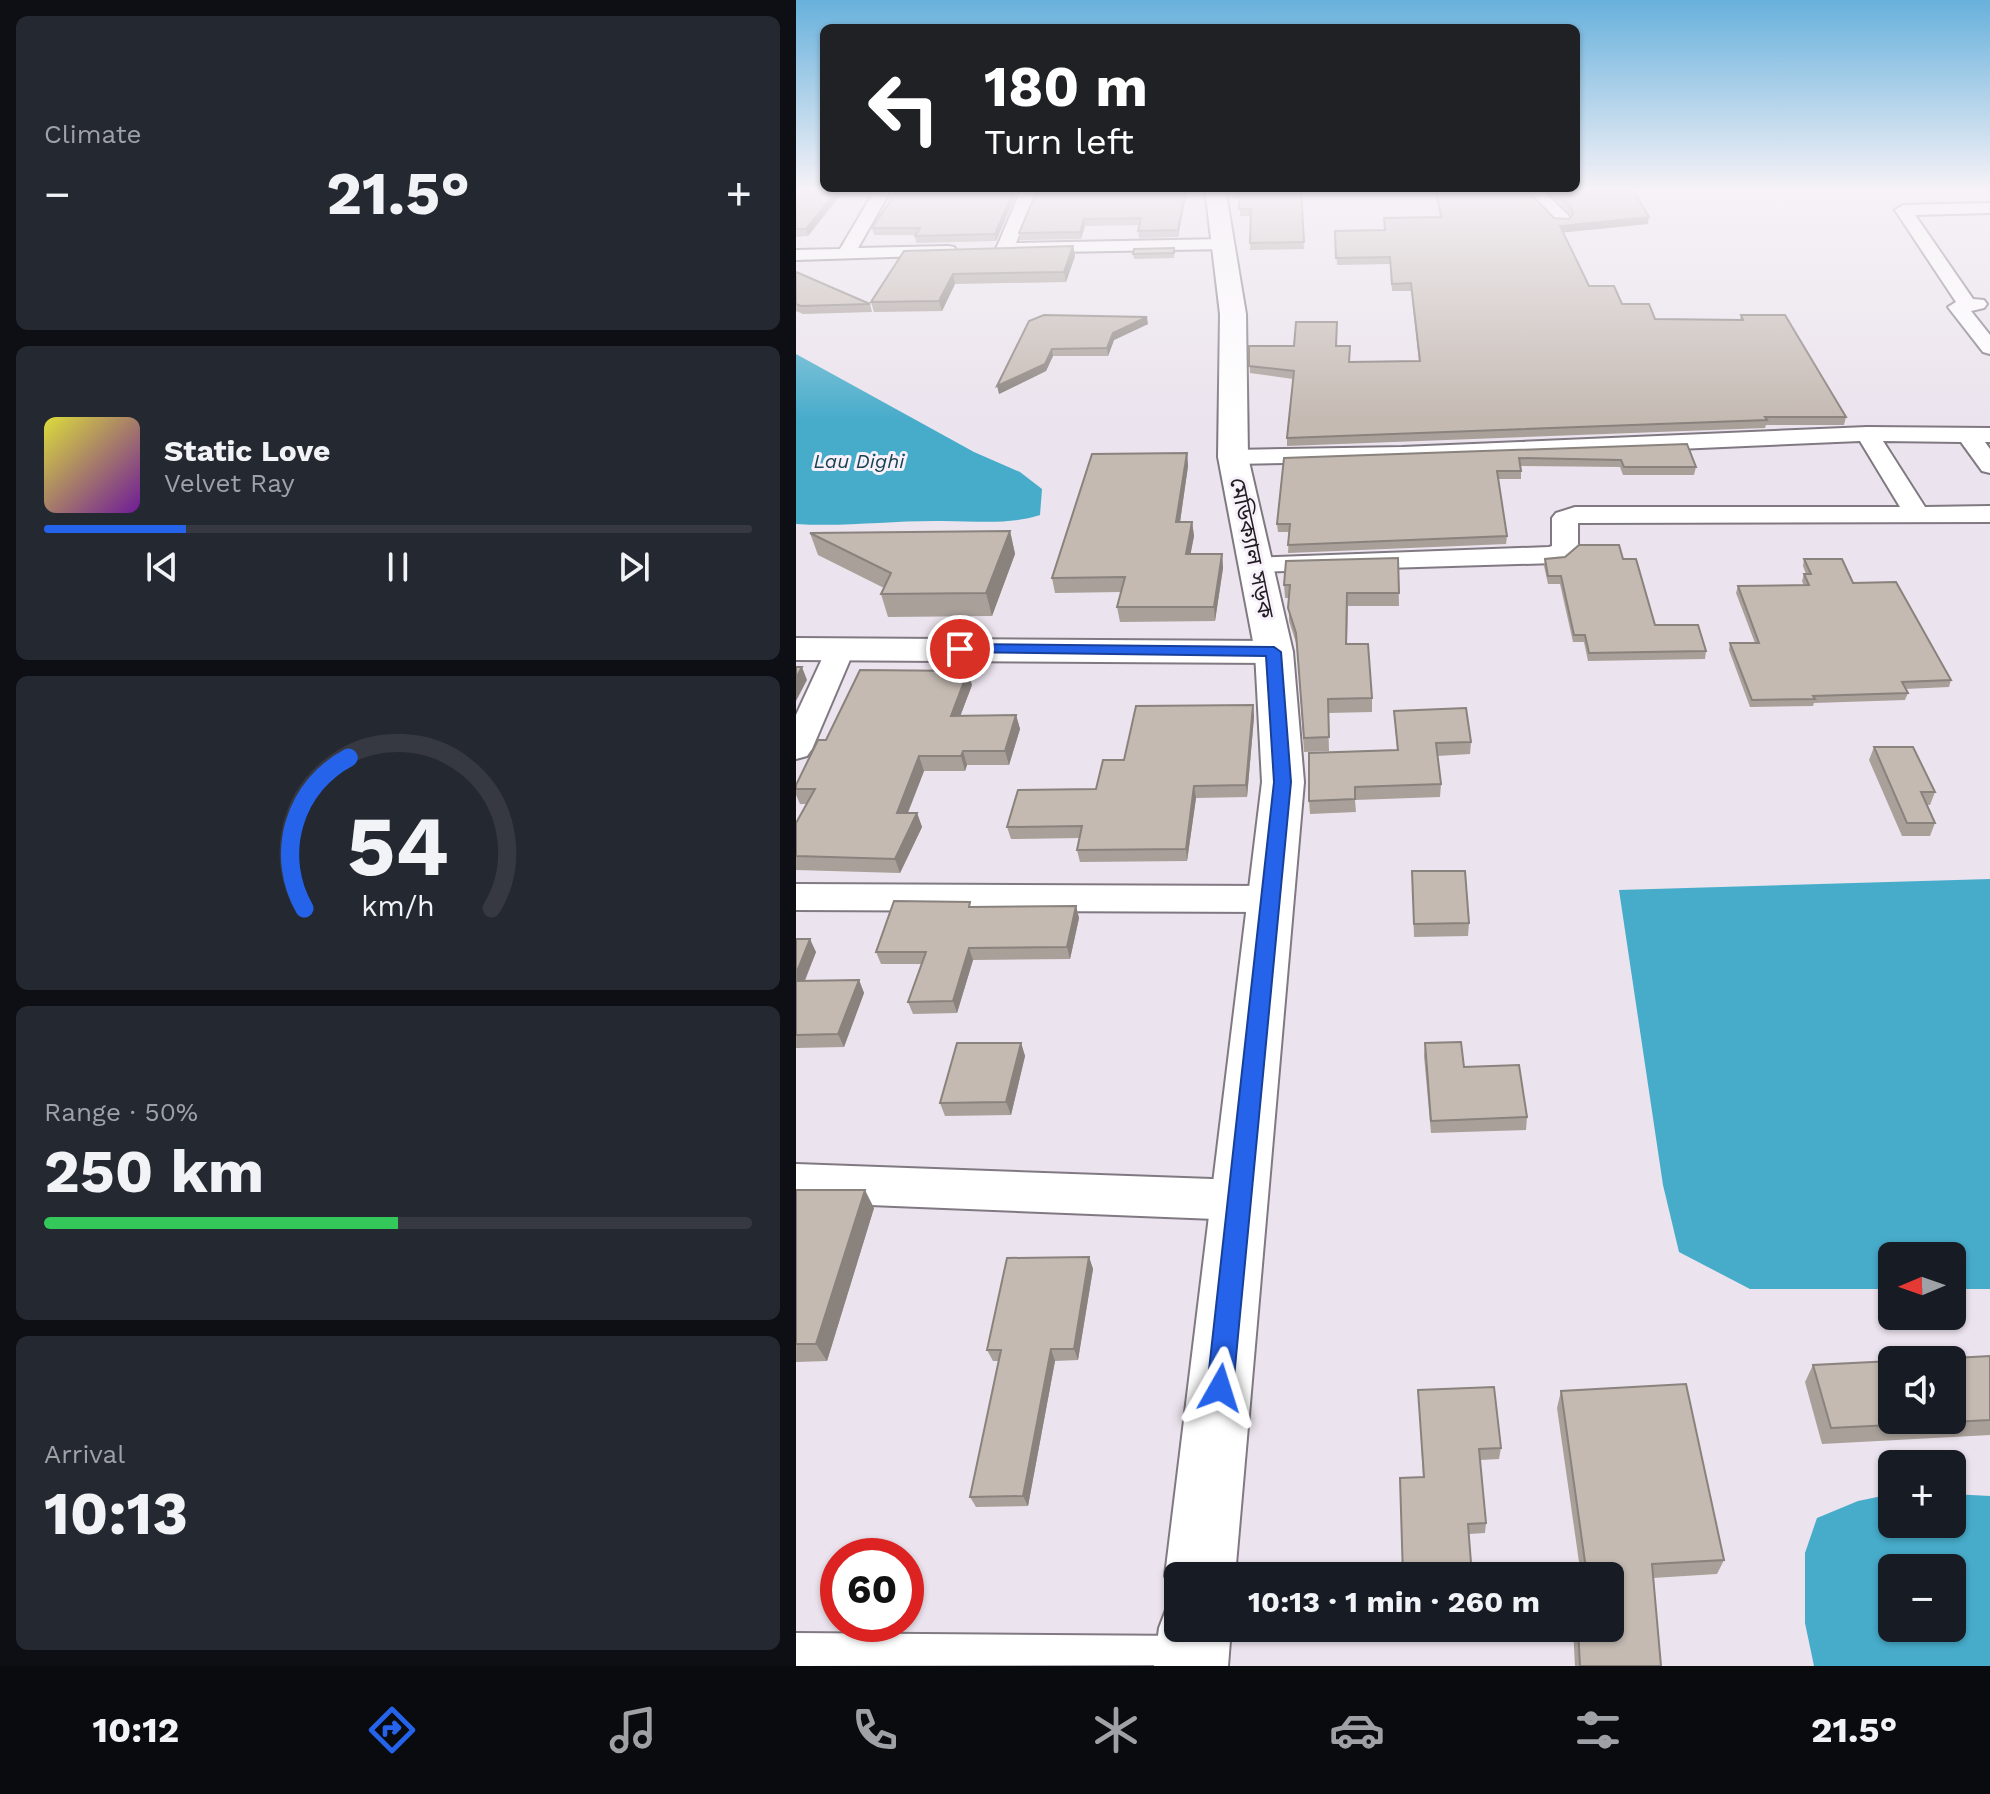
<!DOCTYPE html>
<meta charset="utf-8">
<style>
body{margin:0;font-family:"Work Sans","Noto Sans Bengali",sans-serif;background:#242831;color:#f1f3f6;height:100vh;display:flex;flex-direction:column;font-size:30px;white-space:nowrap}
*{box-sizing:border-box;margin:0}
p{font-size:26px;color:#9ea1a6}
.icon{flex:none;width:44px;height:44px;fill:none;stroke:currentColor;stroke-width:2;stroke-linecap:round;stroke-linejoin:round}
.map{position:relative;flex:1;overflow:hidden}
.panel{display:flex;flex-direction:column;gap:16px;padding:16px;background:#0d0f14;width:796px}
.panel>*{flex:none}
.guide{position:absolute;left:24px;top:24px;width:760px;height:168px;border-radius:12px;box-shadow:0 2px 6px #0004;background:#202124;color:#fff;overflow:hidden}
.needle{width:52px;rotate:268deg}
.buttons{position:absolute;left:1082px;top:1242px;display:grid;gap:16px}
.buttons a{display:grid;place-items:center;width:88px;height:88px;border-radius:12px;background:#171b24;box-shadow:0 2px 6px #0004;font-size:40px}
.speed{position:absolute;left:24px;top:1538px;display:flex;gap:16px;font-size:40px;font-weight:700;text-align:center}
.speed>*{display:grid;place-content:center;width:104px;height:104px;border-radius:50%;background:#171b24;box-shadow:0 2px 6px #0004;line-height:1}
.speed .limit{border:12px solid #d22;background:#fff;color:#111}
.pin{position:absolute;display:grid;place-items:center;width:68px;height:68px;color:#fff;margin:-34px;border:4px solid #fff;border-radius:50%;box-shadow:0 2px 8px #0007}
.me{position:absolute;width:88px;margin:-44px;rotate:6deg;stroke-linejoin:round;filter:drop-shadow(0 0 6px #0008)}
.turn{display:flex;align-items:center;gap:28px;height:168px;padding:0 32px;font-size:36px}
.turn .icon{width:104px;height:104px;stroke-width:2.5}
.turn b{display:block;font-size:56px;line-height:68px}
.big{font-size:60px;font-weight:700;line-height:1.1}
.panel .card{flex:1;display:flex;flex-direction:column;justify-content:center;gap:12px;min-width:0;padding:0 28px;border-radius:12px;background:#242831}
.panel .dial{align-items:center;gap:0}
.dial svg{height:208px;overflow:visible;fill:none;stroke:#363941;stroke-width:7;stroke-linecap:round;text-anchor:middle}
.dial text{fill:#f1f3f6;stroke:none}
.song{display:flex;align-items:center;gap:24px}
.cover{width:96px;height:96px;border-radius:12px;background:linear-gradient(135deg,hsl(60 70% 55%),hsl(280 70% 35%))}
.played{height:8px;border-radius:4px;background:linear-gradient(90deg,#2563eb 20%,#363941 20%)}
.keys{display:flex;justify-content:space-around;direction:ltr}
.heat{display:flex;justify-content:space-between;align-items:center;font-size:44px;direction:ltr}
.charge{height:12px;border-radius:6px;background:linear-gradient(90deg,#34c759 50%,#363941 0)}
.trip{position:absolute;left:368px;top:1562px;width:460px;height:80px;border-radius:12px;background:#171b24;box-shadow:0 2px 6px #0004;font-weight:700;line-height:80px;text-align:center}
.tab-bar{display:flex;height:128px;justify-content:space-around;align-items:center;background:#090b0e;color:#9ea1a6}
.tab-bar .icon{width:56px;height:56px}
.tab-bar .active{color:#2563eb}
.tab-bar b{font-size:36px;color:#f1f3f6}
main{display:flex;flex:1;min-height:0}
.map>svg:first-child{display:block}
.water{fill:#47acca;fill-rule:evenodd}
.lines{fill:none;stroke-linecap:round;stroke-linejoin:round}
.minor-casing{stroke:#807982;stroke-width:4}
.secondary-casing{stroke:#807982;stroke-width:4}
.primary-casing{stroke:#807982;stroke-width:4}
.minor{fill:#fff;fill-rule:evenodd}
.secondary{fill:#fff;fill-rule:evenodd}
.primary{fill:#fff;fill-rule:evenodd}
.wall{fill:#a9a099}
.shaded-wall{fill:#89827d}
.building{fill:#c4bab2;stroke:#89827d;stroke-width:2}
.route{fill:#2563eb;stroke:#184099;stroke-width:2}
.labels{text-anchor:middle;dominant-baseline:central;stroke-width:6;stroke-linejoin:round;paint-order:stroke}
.far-water-label{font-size:20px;font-style:italic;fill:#174451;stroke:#f8f0fb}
.street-label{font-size:22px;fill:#1f1d20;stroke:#f8f0fb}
</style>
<main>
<section class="panel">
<div class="card"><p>Climate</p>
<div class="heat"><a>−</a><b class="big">21.5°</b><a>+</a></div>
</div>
<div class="card">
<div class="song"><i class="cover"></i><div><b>Static Love</b><p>Velvet Ray</p></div></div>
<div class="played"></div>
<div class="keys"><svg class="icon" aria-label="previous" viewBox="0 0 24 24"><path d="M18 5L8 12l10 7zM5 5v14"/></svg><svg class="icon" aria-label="pause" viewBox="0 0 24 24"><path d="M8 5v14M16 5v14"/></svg><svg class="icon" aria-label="next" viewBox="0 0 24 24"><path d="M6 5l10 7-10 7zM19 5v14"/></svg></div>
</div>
<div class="card dial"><svg viewBox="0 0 100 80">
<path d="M14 69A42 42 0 1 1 86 69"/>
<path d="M14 69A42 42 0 0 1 31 11" stroke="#2563eb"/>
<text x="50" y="56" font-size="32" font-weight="700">54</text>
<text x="50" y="72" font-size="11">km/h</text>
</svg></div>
<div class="card"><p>Range · 50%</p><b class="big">250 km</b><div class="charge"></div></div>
<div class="card"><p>Arrival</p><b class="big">10:13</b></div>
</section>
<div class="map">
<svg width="1194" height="1666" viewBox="0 0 1194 1666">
<rect width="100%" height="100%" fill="#ebe3ed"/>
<g class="water">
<path d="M0,354L178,452L224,472L246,489L244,515C210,526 174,520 138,521C92,521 47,527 0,524Z"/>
<path d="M1194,879V1289H1156V1256H1096V1289H954L883,1252L867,1185L823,890Z"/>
<path d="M1096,1494V1524H1156V1494L1194,1496V1666H1018L1009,1623V1553L1021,1518L1062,1501ZM1096,1568H1156V1628H1096Z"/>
</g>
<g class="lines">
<g class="minor-casing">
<g id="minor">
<path d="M80,188H96L62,248L152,246L158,247L161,251L158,255L0,260V250L44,249Z"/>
<path d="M226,188H242L220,243L429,239L438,244L429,249L203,253L200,249Z"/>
<path d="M727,188H744L772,215L774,219L772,223H760Z"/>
<path d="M1194,203V213L1119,215L1177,299L1188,300L1191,304L1188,308L1175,311L1194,335V354L1187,352L1152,307L1160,302L1099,210L1107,205Z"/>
<path d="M1071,427L1194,428V442H1189L1194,449V473L1186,471L1165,442L1087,441L1129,507L1194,506V522L782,523V549L768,561L759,563L459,572L450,570L446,564L450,558L753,547L756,546V518L760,513L779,507H1104L1064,441L606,461L437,464L429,462L425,457L429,452L437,450L606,447Z"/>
<path d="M45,639L55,642L59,648L16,749L11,756L0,759V715L31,648L35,642Z"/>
<path d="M0,884L474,886L487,890L492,899L487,908L474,912L0,910Z"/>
<path d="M0,1164L444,1180L460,1186L466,1200L460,1214L444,1220L0,1202Z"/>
<path d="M0,1633L395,1636L415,1645L424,1665L0,1666Z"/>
</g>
</g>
<g class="secondary-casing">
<path id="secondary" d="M0,638L478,641L491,644L497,652L491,660L478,663L0,660Z"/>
</g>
<g class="primary-casing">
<path id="primary" d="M409,188H429L450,314L452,457L497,652L508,782L439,1576H382V1628H435L432,1666H358L363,1628L373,1602L379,1600L369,1576L466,782L459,652L422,457L424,314Z"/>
</g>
<use href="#minor" class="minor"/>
<use href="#secondary" class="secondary"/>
<use href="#primary" class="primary"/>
</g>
<g class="wall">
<path d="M0,187L50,188L12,236L0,237Z"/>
<path d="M103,188H223L200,241L120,243L119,236L120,235H78L76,228Z"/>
<path d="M241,188H407L406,190H391L382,237L343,238L342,231L343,225L289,226L285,239L224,240L223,233Z"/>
<path d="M431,188H505L508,249L454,250L455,216H444V198H438V189H432Z"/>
<path d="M638,188H729L758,218L773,219L775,216L774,213L748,188H780L852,224L767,232L793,286L826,304L859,319L944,320L945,315L1050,417L1048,425H970L969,428L491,446V438L497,379L454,373L453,346H540L554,362L623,361L615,291H596L594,264L541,265L539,231L588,230V218L644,217Z"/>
<path d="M277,246L279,256L270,282L159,284L146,311L78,312L75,302L108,251Z"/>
<path d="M378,248V258L338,259L337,254Z"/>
<path d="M0,272L74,304L76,312L7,314L0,311Z"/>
<path d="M233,321L352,324L318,340L312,356H257L250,371L203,394Z"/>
<path d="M891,444L900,467L898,475H827L824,467L725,466V479H702L711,536L710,544L492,553L493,532H482L481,524L488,458Z"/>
<path d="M391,453L392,466L384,522H396L398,536L394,554H426L427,568L419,621L324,622L321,607L325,592L259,593L256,578Z"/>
<path d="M214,531L219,554L196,616L92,617L85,594L88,588L22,555L14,533Z"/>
<path d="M602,558L603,606H552L551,644L576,698V712L532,713L533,751L508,752L501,646L493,621V598H489L488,585Z"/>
<path d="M749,559H827L859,625L910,651L909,659L792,661L788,642H777L764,584H752L748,566Z"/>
<path d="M1008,559L1057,583L1155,680L1153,687L1109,689L1112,693L1109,700L1018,703L1017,706L954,707L933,650L934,643H959L940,593L942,586H1008L1006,581L1008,574H1010L1007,566Z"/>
<path d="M176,685L164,716L220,715L224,729L213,765H171L169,771H128L112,813H121L126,827L104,873L0,870V823L11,804H4L0,795V785L30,740Z"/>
<path d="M457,705L458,717L451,797L400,798L391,861L284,862L281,850L284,838L215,839L211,827L300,789L328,760Z"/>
<path d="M598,711L675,742L674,754L641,756L645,784L644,797L559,800L560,812L514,814L513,801L601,750Z"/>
<path d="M1078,747L1139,792L1134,805H1131L1139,823L1134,836H1106L1073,760Z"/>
<path d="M616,871L673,923L672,936L618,937Z"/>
<path d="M280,906L283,918L274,959L177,960L161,1013L117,1014L112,1002L126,964H85L80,952L176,907Z"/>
<path d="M0,939L20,952L9,981L63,980L68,993L48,1047L0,1048Z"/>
<path d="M225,1043L229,1056L215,1115L149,1116L144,1103Z"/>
<path d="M629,1043L731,1117L730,1130L635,1133L628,1056Z"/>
<path d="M0,1190L78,1208L31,1361L0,1362Z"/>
<path d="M293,1257L297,1269L282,1360L259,1361L232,1506L180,1507L174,1497L203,1361H197L191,1350Z"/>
<path d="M1194,1356V1435L1026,1444L1009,1382L1017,1365Z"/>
<path d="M622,1390L705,1448L703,1459L684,1460L690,1523L689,1533L673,1534L627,1477Z"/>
<path d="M765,1391L928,1560L921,1574L857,1578L865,1666H779L777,1628H814V1576H785L761,1408Z"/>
</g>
<g class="shaded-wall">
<path d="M43,188H50L12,236L10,229Z"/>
<path d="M219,188H223L200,241L199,234Z"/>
<path d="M390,188H391V190L382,237V230Z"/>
<path d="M853,217L852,224L763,233L764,226Z"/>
<path d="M288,219L289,226L285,239L284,232Z"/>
<path d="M277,246L279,256L270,282L268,272Z"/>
<path d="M157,274L159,284L146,311L143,301Z"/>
<path d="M351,317L352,324L318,340L312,356L311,348L317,333Z"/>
<path d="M256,349L257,356L250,371L203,394L201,386Z"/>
<path d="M391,453L392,466L382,536L380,522Z"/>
<path d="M396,522L398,536L392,568L390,554Z"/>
<path d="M214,531L219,554L196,616L190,593Z"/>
<path d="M426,554L427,568L419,621L418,607Z"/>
<path d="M6,667L11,680L0,701V678Z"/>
<path d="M172,671L176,685L159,730L155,716Z"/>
<path d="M457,705L458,717L451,797L450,785Z"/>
<path d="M220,715L224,729L213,765L209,751Z"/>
<path d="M167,751L171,765L169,771L165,756Z"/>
<path d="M123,756L128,771L106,827L101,813Z"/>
<path d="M398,786L400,798L391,861L390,849Z"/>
<path d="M121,813L126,827L104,873L99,859Z"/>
<path d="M280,906L283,918L274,959L271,947Z"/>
<path d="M14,939L20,952L3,994L0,987V974Z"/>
<path d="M173,948L177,960L161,1013L157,1001Z"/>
<path d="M63,980L68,993L48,1047L42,1034Z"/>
<path d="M225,1043L229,1056L215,1115L210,1102Z"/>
<path d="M69,1190L78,1208L31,1361L20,1344Z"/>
<path d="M293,1257L297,1269L282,1360L278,1349Z"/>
<path d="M255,1349L259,1361L232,1506L227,1496Z"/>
</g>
<g class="building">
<path d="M0,187L43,188L10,229H0Z"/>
<path d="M780,187H835L853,217L764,226L793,286H818L826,304H853L859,319L947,320L945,315H989L1050,417H969L971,420L491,438L498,371L453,366V346H498L500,322H541L540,346H554L553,362L624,361L615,283L596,284L594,257L540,258L539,231L589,230L588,218L646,217L639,188H729L758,218L773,219L777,214L775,206L756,188H780Z"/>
<path d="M103,188H219L199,234L119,236L124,228H76Z"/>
<path d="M242,188H390L382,230L342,231L345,218L288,219L284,232L223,233Z"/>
<path d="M438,188H505L508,242L454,243L455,209H443L444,191H438Z"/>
<path d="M277,246L268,272L157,274L143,301L75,302L108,251Z"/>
<path d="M378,248V253L337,254L338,249Z"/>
<path d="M0,272L74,304L5,306L0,304Z"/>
<path d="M248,315L351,317L317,333L311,348L256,349L249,364L201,386L233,321Z"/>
<path d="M891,444L900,467H828L825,460L723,458L725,471H701L711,536L492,545L494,524H481L488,458Z"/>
<path d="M391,453L380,522H396L390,554H426L418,607H321L329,577L256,578L296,454Z"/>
<path d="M214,531L190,593L85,594L95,573L14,533Z"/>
<path d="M783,545H823L827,559H840L859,625H902L910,651L793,653L789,635H778L765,576H752L749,559L769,557Z"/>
<path d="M602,558L603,593H551L550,644H572L576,698L532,699L533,737L508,738L500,633L492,608L494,585H488L490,561Z"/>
<path d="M1008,559H1046L1057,583L1100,582L1155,680L1106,682L1112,693L1017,696L1019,699L956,700L934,643H963L942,586L1013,585L1008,574H1015Z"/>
<path d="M0,667H6L0,678Z"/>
<path d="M64,670L172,671L155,716L220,715L209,751H167L165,756H123L101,813H121L99,859L0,856V823L19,789H0V785L22,740H30Z"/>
<path d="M457,705L450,785L398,786L390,849L281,850L286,826L211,827L222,790L300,789L307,760H328L340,706Z"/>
<path d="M670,708L675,742L640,743L645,784L559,787V799L513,801V753L602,750L598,711Z"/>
<path d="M1078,747H1117L1139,792H1125L1139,823H1111Z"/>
<path d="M616,871H669L673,923L618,924Z"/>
<path d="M98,901L174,902L173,907L280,906L271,947L173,948L157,1001L112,1002L130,952H80Z"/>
<path d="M0,939H14L0,974Z"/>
<path d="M63,980L42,1034L0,1035V981Z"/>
<path d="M665,1042L668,1067L723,1065L731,1117L635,1121L629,1043Z"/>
<path d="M161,1043H225L210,1102L144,1103Z"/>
<path d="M0,1190H69L20,1344H0Z"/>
<path d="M293,1257L278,1349H255L227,1496L174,1497L205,1350H191L211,1258Z"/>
<path d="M1194,1356V1420L1035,1428L1017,1365L1096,1361V1420H1156V1360H1122Z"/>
<path d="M890,1384L928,1560L856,1564L865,1666H784L782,1628H814V1576H791L765,1391Z"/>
<path d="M698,1387L705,1448L683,1449L690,1523L672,1524L676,1576H607L604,1478L628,1477L622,1390Z"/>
</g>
<linearGradient id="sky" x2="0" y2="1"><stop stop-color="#67b1dc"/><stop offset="0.45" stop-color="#f6f2f7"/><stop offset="1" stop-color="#f6f2f7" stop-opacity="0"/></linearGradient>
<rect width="1194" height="420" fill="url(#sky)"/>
<path class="route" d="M164,644L478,647L485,652L495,782L437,1388L433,1397L424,1401L415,1397L411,1388L478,782L470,656L159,652L156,649Z"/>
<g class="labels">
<g class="far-water-label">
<text x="63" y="461">Lau Dighi</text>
</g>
<g class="street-label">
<text transform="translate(456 548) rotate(78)">মেডিক্যাল সড়ক</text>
</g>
</g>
</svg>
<div class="buttons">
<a><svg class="needle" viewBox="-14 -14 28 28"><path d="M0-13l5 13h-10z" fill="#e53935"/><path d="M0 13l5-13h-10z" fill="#9ea1a6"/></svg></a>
<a><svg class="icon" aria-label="sound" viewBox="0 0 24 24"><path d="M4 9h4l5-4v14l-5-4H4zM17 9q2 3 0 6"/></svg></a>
<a>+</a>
<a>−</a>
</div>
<div class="speed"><div class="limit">60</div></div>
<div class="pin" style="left:164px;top:649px;background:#d93025"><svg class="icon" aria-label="arrive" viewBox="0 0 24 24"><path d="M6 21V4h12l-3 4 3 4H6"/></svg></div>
<svg class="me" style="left:424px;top:1388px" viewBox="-20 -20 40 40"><path d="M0-17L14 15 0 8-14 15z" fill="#2563eb" stroke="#fff" stroke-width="4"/></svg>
<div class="trip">10:13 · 1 min · 260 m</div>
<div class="guide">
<div class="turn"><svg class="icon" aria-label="left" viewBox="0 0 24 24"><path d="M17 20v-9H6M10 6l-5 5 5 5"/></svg><div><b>180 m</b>Turn left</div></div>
</div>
</div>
</main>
<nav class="tab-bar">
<b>10:12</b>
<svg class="icon active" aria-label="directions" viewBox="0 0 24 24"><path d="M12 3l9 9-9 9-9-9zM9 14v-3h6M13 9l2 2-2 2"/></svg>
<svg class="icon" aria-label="music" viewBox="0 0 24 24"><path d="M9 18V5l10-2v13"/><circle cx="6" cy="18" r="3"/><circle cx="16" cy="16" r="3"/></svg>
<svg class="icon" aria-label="phone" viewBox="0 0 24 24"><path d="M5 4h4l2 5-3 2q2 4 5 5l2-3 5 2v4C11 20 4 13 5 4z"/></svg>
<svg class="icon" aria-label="climate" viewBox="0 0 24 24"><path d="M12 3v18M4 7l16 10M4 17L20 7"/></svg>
<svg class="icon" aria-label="car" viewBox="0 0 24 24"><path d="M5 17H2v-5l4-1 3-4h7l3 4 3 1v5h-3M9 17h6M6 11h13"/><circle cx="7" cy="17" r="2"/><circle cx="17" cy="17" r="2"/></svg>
<svg class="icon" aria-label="filters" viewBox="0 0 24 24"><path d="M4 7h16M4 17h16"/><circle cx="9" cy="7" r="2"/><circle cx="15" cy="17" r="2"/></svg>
<b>21.5°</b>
</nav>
